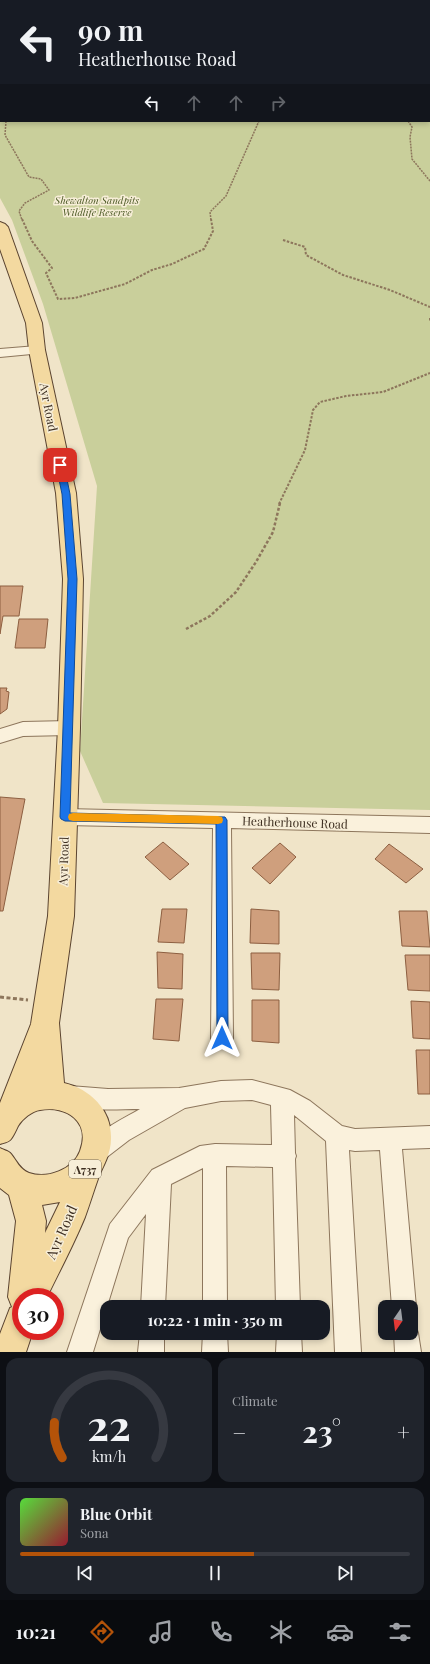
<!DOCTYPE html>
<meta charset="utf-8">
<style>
body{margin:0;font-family:"Playfair Display",serif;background:#20242c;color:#f1f3f6;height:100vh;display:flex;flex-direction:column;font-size:15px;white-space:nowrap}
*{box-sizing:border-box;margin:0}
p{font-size:13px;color:#9ea1a6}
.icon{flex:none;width:22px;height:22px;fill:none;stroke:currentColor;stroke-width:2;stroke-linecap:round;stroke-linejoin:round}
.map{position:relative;height:1352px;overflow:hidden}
.panel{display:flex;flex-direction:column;gap:6px;padding:6px;background:#0d0f14;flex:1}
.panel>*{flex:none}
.guide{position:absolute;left:0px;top:0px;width:430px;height:122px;box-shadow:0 2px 6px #0003;background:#171b24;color:#f1f3f6;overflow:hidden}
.needle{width:26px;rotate:194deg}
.fabs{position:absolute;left:378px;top:1300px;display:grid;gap:8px}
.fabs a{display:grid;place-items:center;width:40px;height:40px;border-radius:8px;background:#171b24;box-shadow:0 2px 6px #0003;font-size:20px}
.speed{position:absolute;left:12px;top:1288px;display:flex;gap:8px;font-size:20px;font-weight:700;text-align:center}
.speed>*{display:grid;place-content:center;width:52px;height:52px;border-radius:50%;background:#171b24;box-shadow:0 2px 6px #0003;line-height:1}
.speed .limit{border:6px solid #d22;background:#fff;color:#111}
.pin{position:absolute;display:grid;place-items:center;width:34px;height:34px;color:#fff;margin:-17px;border-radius:8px;box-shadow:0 2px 6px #0006}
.me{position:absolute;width:44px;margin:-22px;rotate:0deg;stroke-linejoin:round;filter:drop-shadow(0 0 3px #0008)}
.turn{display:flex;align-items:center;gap:14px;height:84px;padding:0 12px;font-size:18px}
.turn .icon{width:52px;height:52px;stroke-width:2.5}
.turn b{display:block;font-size:28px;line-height:34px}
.lanes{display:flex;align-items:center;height:38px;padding:0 12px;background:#0003;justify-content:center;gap:20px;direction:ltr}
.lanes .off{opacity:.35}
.big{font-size:30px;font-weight:700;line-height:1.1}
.panel .card{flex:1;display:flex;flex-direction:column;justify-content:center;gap:6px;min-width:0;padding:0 14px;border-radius:12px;background:#20242c}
.panel .dial{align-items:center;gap:0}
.dial svg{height:104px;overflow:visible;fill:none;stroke:#363941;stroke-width:7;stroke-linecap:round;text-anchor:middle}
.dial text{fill:#f1f3f6;stroke:none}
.song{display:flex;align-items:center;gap:12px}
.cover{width:48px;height:48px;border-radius:6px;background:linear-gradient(135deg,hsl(110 70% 55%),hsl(350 70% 35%))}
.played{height:4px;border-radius:2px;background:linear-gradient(90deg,#b45309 60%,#363941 60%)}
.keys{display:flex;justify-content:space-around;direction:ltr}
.heat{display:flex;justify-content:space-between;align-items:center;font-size:22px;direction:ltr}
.panel .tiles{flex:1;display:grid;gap:6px;grid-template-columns:1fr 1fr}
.card:last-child{grid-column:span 2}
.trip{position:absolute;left:100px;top:1300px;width:230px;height:40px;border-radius:12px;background:#171b24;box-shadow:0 2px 6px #0003;font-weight:700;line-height:40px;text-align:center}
.tabs{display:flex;height:64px;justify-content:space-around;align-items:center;background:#090b0e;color:#9ea1a6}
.tabs .icon{width:28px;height:28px}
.tabs .active{color:#b45309}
.tabs b{font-size:18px;color:#f1f3f6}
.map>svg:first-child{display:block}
.green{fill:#c9cf9b}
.building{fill:#cf9f7d;stroke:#8d5f41}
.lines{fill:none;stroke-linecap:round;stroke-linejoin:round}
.minor-casing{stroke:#8d765c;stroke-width:2}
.major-casing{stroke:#5b4430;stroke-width:2}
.path-far3{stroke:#8d765c;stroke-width:1.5;stroke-dasharray:2 1;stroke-linecap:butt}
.path-far2{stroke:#8d765c;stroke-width:2;stroke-dasharray:2.5 1.5;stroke-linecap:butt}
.path-far1{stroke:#8d765c;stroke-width:2.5;stroke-dasharray:3 2;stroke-linecap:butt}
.path{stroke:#8d765c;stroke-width:3;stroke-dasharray:4 2.5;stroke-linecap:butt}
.minor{fill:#faf1dc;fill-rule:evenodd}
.major{fill:#f3d9a0;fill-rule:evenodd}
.route{fill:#1a73e8;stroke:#114b97}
.slow{fill:#f59e0b}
.labels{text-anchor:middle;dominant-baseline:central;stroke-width:3;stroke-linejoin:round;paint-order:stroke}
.far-park-label{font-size:10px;font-style:italic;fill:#4d5a26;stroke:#f7eed8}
.shield{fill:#f7eed8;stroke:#756857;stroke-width:1}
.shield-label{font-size:11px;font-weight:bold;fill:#3d2e20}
.street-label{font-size:12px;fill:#3d2e20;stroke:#f7eed8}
.near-street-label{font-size:14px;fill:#3d2e20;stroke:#f7eed8}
</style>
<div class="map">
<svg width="430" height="1352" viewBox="0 0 430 1352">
<rect width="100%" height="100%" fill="#f0e4c8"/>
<path class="green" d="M73,0H430V810L103,803L80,751L97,486L43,304L12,220L0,198V14L1,121H429V1H68Z"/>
<g class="building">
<path d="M0,586H23L19,616H3L0,634Z"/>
<path d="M19,619H48L45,648H15Z"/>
<path d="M0,688H7L6,691L9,692L7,709L0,714Z"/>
<path d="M0,797L25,799L3,911H0Z"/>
<path d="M163,842L189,864L170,880L145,857Z"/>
<path d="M280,843L296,857L270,884L252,868Z"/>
<path d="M389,844L423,869L406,883L375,859Z"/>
<path d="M162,909H187L184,943L158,942Z"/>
<path d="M251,909L279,911V944L250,943Z"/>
<path d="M399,911H427L430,947L402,946Z"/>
<path d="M157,952L183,954L182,989L158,988Z"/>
<path d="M251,953H280L279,990L252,989Z"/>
<path d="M405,955H430V991L408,990Z"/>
<path d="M156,999H183L179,1041L153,1039Z"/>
<path d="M252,1000H279V1043L252,1041Z"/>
<path d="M411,1001L430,1002V1039L413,1038Z"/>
<path d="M416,1050H430V1094H418Z"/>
</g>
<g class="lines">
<g class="minor-casing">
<g id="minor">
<path d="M37,346L42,347L44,350L42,353L0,357V349Z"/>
<path d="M69,721L75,723L78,728L75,733L69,735L23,736L0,743V729L23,722Z"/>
<path d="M65,809L430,817V833L231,828L233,1038L230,1045L222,1048L214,1045L211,1038L213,828L65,825L58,822L56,817L58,812Z"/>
<path d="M252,1080L290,1090L310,1101L342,1126L355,1129L430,1126V1148L402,1149L416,1307L413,1316H411V1307H392L380,1150L355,1151L349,1150L361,1352H335L326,1141L294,1115L295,1153L296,1156L295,1159L300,1307H276L273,1167L226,1166L227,1307H203V1168L171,1184L165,1307H141L146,1214L128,1238L93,1352H67L110,1224L152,1170L200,1146L215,1144L272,1145L271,1105L252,1100L221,1101L185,1108L129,1140L103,1160L95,1163L87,1160L84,1152C92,1133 123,1119 140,1109C116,1109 84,1112 62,1103L59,1096L62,1089L70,1086L108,1089L179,1088L221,1081Z"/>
<path d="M411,1323L415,1324L418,1333L421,1352H395L394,1333H411Z"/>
<path d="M140,1333H164V1352H138Z"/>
<path d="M203,1333H227L228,1352H202Z"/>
<path d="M277,1333H301L302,1352H276Z"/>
</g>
</g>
<g class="major-casing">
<path id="major" d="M0,222L5,224L8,227L42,323L45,350L76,493L83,579L80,728L74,916L59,1023L64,1083C91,1089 112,1111 111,1139C111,1153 104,1164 99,1176C94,1190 90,1203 85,1217C74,1244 60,1270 47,1297H21V1331H33L26,1352H0V1334L10,1308L12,1307L8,1297L16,1221L9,1195L0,1188V1148C3,1150 9,1151 11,1154C16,1160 20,1170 29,1173C47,1179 73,1170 80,1151C91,1122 67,1105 40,1110C32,1111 22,1119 18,1126C16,1130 14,1135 11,1139C9,1142 3,1143 0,1144V1103L31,1024L48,916L58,728L63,579L56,493L29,350L26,323L0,249ZM60,1202L45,1233L46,1221L42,1205Z"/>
</g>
<g class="path-far3">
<path d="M80,1L85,0"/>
<path d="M6,121L5,135L29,177L41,179L49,190L25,203L19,211L22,220"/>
<path d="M408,121L412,127L410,137L412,159L430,181"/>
<path d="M211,220L210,212L226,196L259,121"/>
</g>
<g class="path-far2">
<path d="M22,219L32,241L52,268L46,273L58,299L75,298L125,284L152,270L172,264L204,249L213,231L211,219"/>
<path d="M283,240L305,247L306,255L343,275L390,290L430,307"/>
<path d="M430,318V321"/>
<path d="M279,504L305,450L313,410L320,402L346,396L383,392L430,373"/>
</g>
<path class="path-far1" d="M186,629L210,616L236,592L256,562L273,532L280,503"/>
<path class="path" d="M0,997L28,1000"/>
<use href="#minor" class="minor"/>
<use href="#major" class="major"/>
</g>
<path class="route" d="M60,462L64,465L70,494L77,579L70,813L225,817L227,820L228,1038L226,1042L222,1043L218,1042L217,1038L216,824L65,821L61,819L60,817L68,579L62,494L56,465Z"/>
<path class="slow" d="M73,813L218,816L222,817L223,820L222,823L218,824L73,821L69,820L68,817L69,814Z"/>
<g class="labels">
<g class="far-park-label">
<text x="97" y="200">Shewalton Sandpits<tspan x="97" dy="12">Wildlife Reserve</tspan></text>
</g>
<rect class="shield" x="69" y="1160" width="32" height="18" rx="3"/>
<g class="shield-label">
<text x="85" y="1169">A737</text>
</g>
<g class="street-label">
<text transform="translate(49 407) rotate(79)">Ayr Road</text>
<text transform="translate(295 822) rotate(2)">Heatherhouse Road</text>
<text transform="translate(63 861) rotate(-88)">Ayr Road</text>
</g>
<g class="near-street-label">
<text transform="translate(61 1232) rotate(-66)">Ayr Road</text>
</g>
</g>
</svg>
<div class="fabs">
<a><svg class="needle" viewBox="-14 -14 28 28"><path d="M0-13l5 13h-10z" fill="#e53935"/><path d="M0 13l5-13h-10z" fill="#9ea1a6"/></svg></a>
</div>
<div class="speed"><div class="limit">30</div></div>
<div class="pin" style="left:60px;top:465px;background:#d93025"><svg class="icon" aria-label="arrive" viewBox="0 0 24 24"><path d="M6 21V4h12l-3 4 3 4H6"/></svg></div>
<svg class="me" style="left:222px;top:1038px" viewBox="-20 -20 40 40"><path d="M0-17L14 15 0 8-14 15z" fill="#1a73e8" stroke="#fff" stroke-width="4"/></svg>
<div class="trip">10:22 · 1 min · 350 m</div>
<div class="guide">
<div class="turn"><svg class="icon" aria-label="left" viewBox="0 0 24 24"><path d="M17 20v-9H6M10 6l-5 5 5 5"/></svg><div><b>90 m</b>Heatherhouse Road</div></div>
<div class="lanes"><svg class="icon" aria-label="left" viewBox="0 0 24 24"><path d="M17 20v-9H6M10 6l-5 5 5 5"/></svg><svg class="icon off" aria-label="ahead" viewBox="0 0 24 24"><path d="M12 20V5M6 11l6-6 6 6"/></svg><svg class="icon off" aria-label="ahead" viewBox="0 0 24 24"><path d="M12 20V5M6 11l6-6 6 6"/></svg><svg class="icon off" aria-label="right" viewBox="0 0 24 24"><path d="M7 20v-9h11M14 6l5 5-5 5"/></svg></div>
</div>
</div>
<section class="panel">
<div class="tiles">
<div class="card dial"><svg viewBox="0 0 100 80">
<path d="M14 69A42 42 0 1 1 86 69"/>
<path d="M14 69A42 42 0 0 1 8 42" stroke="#b45309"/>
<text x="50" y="56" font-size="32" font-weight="700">22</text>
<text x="50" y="72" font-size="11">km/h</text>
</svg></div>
<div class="card"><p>Climate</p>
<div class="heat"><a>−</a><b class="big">23°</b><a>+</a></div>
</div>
<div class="card">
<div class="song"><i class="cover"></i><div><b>Blue Orbit</b><p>Sona</p></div></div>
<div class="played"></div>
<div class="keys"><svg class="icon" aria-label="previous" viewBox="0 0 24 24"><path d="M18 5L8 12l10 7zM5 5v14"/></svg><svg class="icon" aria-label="pause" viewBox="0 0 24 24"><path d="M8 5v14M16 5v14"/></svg><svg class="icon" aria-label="next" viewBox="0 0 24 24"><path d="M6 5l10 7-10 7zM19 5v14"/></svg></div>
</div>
</div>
</section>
<nav class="tabs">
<b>10:21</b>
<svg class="icon active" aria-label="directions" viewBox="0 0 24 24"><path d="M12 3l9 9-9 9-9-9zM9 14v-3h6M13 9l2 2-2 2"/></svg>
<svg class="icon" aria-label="music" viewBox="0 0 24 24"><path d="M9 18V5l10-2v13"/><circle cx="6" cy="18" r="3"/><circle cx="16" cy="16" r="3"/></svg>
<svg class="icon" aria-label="phone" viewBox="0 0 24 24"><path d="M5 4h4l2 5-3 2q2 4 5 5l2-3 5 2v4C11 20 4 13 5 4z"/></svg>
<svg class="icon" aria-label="climate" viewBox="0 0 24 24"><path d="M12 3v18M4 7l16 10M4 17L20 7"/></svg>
<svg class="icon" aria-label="car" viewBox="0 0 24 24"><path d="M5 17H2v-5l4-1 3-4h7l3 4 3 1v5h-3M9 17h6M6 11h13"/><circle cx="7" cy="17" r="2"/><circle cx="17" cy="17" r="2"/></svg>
<svg class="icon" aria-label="filters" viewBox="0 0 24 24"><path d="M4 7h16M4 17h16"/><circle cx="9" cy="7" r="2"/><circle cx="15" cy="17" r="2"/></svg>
</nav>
